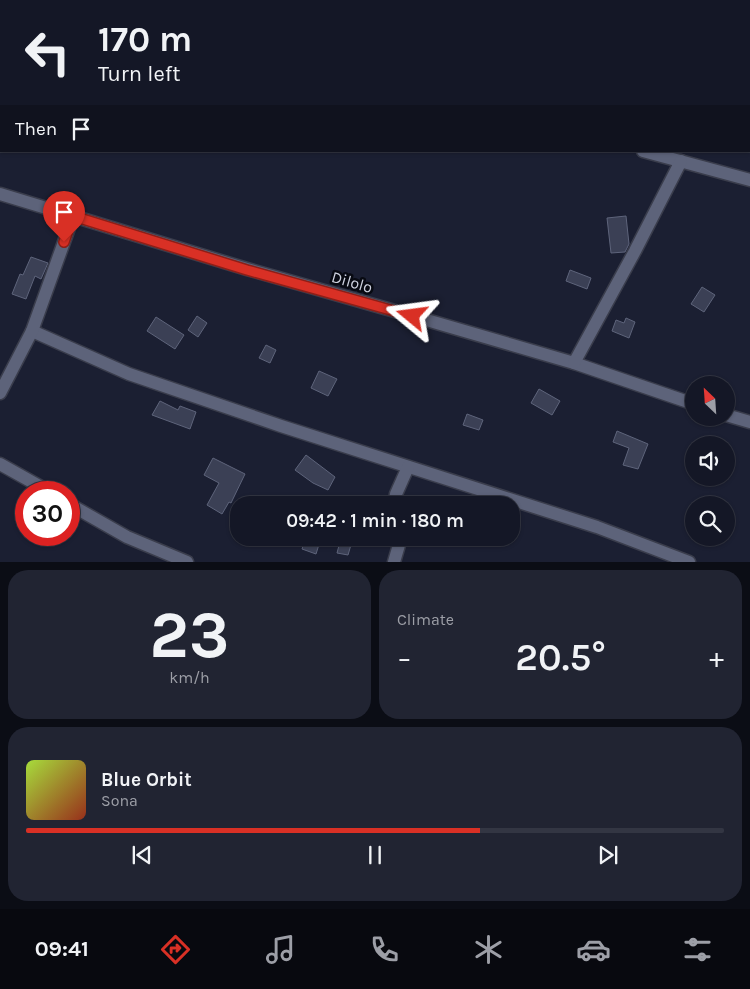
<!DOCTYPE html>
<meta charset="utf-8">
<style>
body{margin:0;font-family:Karla,sans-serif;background:#212432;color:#f1f3f6;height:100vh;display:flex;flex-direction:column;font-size:19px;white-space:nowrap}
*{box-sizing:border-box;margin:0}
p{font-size:16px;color:#9d9fa7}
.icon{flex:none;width:28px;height:28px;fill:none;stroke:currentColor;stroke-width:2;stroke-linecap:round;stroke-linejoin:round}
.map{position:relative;height:562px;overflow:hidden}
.details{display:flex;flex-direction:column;gap:8px;padding:8px;background:#0b0d15;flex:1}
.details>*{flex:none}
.banner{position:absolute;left:0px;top:0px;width:750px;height:152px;box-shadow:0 1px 4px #0004,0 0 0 1px #333643;background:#141726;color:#f1f3f6;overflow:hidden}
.needle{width:32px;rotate:335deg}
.tools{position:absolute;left:685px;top:376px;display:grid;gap:10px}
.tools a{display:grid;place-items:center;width:50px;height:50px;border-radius:50%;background:#141726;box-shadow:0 1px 4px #0004,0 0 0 1px #333643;font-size:25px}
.speed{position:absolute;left:15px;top:481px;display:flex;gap:10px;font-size:25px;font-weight:700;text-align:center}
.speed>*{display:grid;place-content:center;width:65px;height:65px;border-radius:50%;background:#141726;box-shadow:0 1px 4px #0004,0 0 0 1px #333643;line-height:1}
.speed .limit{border:8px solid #d22;background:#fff;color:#111}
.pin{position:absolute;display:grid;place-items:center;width:42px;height:42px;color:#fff;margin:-51px -21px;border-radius:50% 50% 50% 0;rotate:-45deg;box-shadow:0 0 5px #0007}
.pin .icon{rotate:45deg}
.me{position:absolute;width:55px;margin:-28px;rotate:286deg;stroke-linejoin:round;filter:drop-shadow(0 0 4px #0008)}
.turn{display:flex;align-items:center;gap:18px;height:105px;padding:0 15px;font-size:22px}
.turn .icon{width:65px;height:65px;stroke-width:2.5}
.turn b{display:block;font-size:35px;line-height:42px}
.then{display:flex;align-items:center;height:48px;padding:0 15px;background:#0003;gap:10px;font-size:19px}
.big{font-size:38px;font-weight:600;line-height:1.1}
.details .tile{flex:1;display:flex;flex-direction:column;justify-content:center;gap:8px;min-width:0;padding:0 18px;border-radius:20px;background:#212432}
.details .dial{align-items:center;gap:0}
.dial b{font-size:65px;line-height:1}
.song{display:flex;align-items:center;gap:15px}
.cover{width:60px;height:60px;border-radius:8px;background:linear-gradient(135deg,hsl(80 70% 55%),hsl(10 70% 35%))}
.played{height:5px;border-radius:2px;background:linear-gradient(90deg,#d93025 65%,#333643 65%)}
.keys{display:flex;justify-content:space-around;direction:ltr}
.heat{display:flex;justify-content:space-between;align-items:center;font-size:28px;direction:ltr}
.details .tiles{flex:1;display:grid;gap:8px;grid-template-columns:1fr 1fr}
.tile:last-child{grid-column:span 2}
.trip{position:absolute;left:230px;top:496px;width:290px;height:50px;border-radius:20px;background:#141726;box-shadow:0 1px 4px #0004,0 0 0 1px #333643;font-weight:600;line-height:50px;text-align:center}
.dock{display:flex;height:80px;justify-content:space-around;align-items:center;background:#08090f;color:#9d9fa7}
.dock .icon{width:35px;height:35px}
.dock .on{color:#d93025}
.dock b{font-size:22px;color:#f1f3f6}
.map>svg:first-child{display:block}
.building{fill:#3b4055;stroke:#5e647b}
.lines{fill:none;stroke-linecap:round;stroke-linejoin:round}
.street-casing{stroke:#3a3d4c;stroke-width:15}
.path{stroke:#666a7b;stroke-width:2.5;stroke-dasharray:4 2.5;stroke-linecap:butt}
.street{stroke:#5d637a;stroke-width:12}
.route-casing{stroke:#8d1f18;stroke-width:12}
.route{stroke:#d93025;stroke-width:9}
.labels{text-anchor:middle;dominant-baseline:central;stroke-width:5;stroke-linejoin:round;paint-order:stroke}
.street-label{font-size:16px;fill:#ced2df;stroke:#080a12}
</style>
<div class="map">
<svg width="750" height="562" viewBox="0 0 750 562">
<rect width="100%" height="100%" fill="#1b1f32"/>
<g class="building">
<path d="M626,216L629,244L625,252L611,253L607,218Z"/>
<path d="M31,257L48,263L41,279L35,276L26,299L12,294L20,274L23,275Z"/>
<path d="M570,270L591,278L587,289L566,281Z"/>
<path d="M702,287L715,295L704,312L691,304Z"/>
<path d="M197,316L207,323L198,337L188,330Z"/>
<path d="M156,317L184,335L175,349L147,331Z"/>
<path d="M626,318L635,322L629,338L612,331L616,320L624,323Z"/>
<path d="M266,345L276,350L270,363L259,358Z"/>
<path d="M319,371L337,379L328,396L311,388Z"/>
<path d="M539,389L560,401L552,415L531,403Z"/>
<path d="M160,401L178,410L180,406L196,412L190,429L152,415Z"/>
<path d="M467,414L483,420L479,430L463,425Z"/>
<path d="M617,431L648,444L638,469L623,465L629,448L613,442Z"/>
<path d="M306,455L335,477L328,490L313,483L295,470Z"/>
<path d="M213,458L245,474L231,503L229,502L222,514L207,505L219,483L204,475Z"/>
<path d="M306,538H321L316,554L302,549Z"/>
<path d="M341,538H353L348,555L337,553Z"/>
</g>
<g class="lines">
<g class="street-casing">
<g id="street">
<path d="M177,0L179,1"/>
<path d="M643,151L750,180"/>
<path d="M0,194L247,269L430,321L574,363L694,404"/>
<path d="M32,331L129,374L281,426L597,527L689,562"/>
<path d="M574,363L635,251L681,161"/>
<path d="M0,393L32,331L73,217"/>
<path d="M726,415L750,422"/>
<path d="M0,464L50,492"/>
<path d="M69,504L127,537L187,562"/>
<path d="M394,505L396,494L408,467"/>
<path d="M394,562L401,538"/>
</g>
</g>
<path class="path" d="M319,1V0"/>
<use href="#street" class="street"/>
</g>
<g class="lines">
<g class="route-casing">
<path id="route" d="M64,242L73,216L247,270L412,316"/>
</g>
<use href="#route" class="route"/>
</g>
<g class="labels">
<g class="street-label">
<text transform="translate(352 282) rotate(16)">Dilolo</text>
</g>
</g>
</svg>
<div class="tools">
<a><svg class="needle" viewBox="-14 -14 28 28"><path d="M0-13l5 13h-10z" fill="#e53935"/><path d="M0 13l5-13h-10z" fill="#9d9fa7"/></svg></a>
<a><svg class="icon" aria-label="sound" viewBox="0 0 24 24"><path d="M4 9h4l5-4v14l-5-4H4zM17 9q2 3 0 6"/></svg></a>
<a><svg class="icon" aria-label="search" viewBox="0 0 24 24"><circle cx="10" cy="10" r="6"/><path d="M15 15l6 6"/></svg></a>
</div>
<div class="speed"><div class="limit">30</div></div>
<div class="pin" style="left:64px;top:242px;background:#d93025"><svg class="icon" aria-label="arrive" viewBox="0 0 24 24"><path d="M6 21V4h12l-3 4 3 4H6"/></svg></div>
<svg class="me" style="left:412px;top:316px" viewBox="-20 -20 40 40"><path d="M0-17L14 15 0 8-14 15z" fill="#d93025" stroke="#fff" stroke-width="4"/></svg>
<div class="trip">09:42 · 1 min · 180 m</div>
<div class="banner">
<div class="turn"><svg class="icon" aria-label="left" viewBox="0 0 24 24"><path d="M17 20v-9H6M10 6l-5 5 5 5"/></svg><div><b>170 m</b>Turn left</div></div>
<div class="then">Then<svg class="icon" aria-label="arrive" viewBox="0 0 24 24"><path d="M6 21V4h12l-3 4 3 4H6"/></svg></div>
</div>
</div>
<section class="details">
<div class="tiles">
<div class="tile dial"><b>23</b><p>km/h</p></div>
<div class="tile"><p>Climate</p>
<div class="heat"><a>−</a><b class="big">20.5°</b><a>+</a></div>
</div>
<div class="tile">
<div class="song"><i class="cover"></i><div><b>Blue Orbit</b><p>Sona</p></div></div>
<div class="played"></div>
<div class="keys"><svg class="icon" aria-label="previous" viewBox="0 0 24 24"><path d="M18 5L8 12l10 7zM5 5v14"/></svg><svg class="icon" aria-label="pause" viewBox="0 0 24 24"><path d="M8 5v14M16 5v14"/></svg><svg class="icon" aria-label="next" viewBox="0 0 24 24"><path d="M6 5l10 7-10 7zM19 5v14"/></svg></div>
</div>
</div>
</section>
<nav class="dock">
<b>09:41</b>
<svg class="icon on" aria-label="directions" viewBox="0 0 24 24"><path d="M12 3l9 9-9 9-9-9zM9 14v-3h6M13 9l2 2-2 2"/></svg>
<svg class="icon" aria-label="music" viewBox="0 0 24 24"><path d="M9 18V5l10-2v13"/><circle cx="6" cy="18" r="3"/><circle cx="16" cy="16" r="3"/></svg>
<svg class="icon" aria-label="phone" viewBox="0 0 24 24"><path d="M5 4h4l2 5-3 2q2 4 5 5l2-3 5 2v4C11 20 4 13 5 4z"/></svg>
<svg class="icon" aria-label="climate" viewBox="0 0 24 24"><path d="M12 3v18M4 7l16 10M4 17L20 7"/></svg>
<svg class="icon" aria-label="car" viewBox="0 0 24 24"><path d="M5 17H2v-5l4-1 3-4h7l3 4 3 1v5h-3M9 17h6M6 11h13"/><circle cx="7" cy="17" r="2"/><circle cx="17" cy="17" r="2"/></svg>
<svg class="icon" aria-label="filters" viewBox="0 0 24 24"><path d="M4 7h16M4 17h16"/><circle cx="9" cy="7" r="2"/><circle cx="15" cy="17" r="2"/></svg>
</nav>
